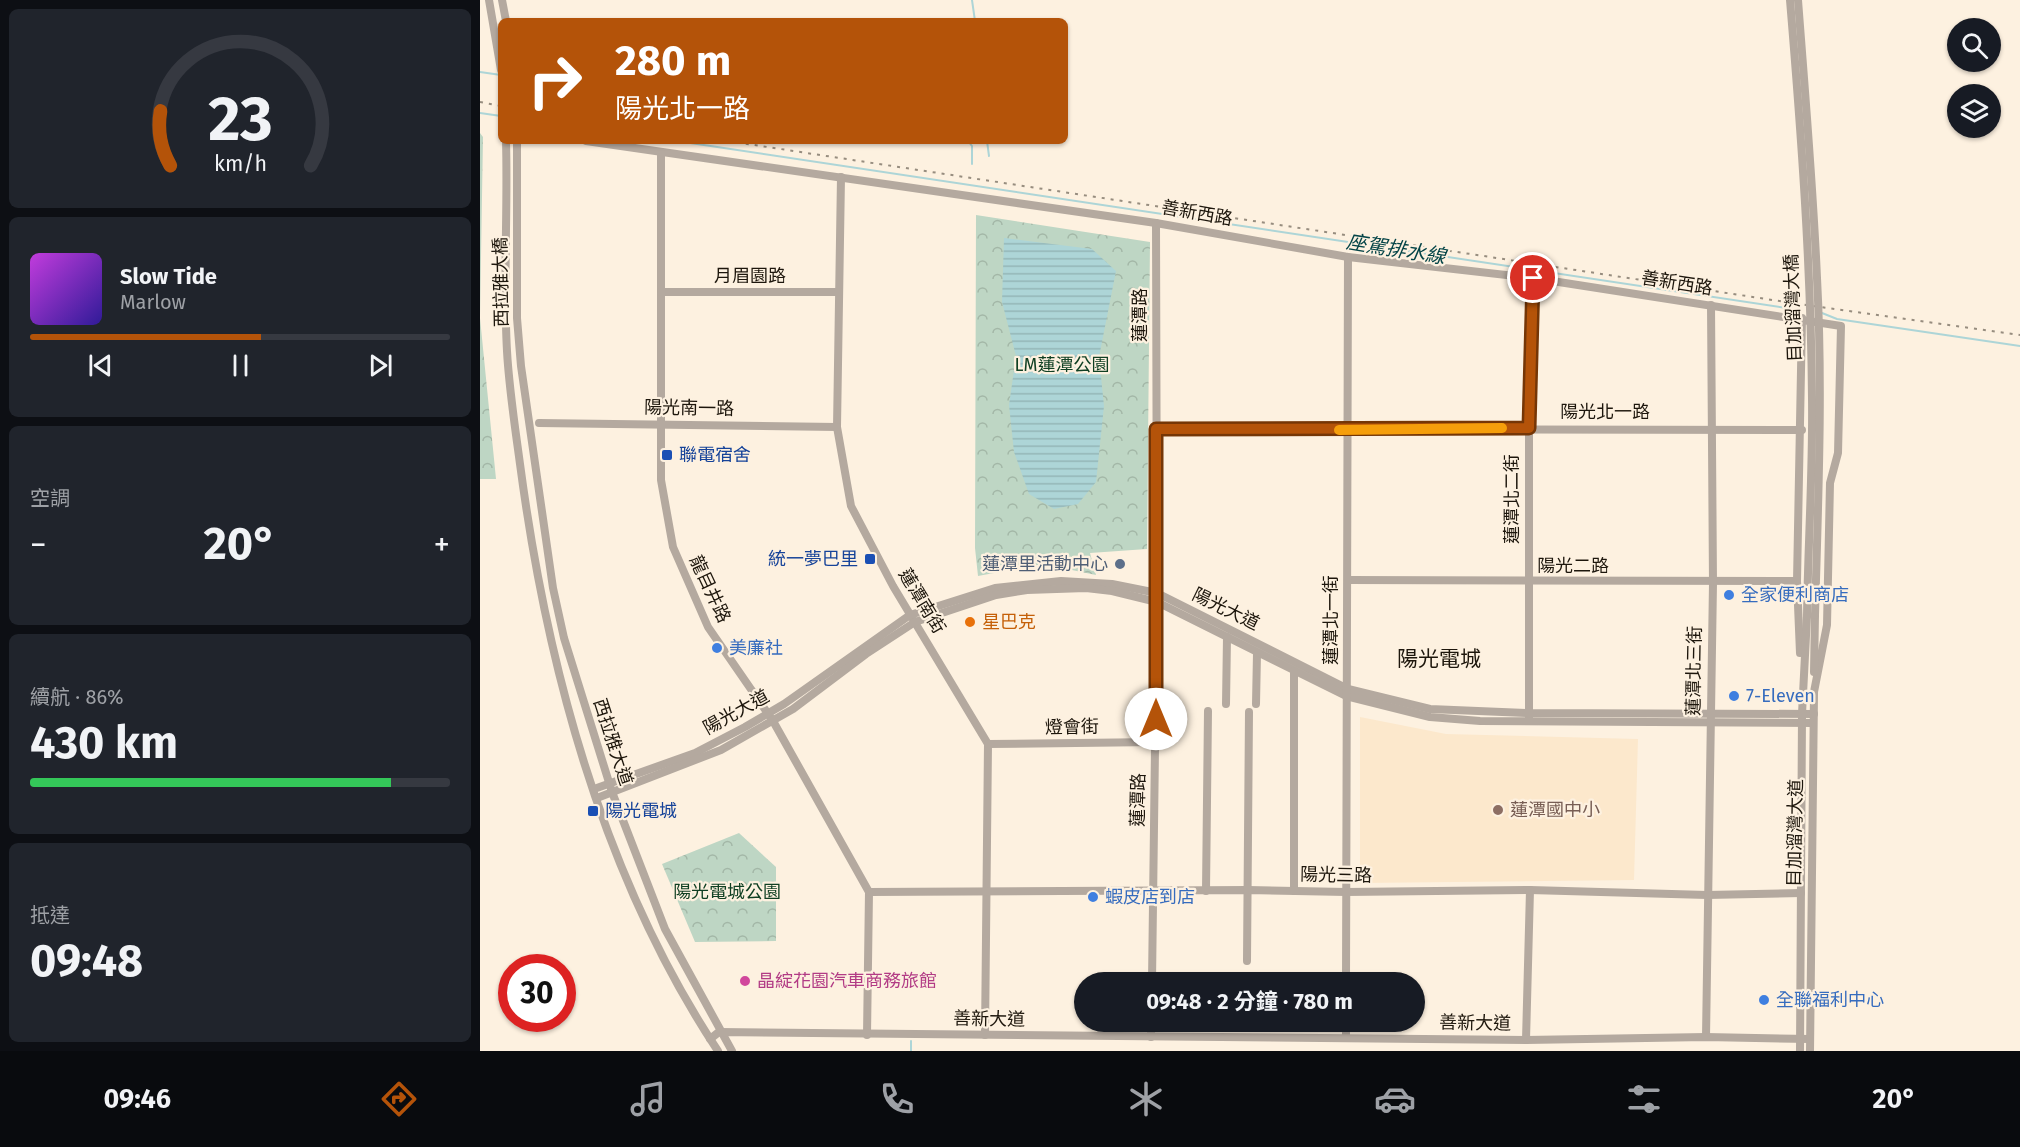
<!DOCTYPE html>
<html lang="zh-TW">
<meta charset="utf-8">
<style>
body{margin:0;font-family:"Fira Sans","Noto Sans TC",sans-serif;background:#20242c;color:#f1f3f6;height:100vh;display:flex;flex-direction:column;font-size:22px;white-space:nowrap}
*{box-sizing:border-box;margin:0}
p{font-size:20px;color:#9ea1a6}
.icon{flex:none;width:33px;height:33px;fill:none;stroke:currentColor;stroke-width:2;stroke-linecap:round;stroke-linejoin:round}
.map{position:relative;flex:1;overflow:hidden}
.side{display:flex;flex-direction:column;gap:9px;padding:9px;background:#0d0f14;width:480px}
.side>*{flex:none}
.hud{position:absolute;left:18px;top:18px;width:570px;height:126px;border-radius:9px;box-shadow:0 2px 4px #0004;background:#b45309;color:#fff;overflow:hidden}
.tools{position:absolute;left:1467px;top:18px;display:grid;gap:12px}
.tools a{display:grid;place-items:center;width:54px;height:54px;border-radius:50%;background:#171b24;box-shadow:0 2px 4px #0004;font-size:30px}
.speed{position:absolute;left:18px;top:954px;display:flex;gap:12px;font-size:30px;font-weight:700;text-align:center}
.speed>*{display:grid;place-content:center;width:78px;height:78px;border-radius:50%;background:#171b24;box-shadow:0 2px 4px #0004;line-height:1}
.speed .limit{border:9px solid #d22;background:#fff;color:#111}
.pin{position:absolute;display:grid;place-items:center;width:51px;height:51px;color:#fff;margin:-26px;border:3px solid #fff;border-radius:50%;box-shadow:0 2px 6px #0007}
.me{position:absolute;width:66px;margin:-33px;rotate:0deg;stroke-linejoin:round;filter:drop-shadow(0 0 4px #0008)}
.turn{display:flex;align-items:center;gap:21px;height:126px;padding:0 18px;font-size:27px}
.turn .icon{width:78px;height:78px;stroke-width:2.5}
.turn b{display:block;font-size:42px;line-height:51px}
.big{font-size:45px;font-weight:700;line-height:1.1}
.side .tile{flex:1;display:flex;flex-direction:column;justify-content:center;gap:9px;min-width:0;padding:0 21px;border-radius:9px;background:#20242c}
.side .dial{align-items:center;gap:0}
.dial svg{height:156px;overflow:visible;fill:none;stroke:#363941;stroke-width:7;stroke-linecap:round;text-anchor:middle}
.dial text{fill:#f1f3f6;stroke:none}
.song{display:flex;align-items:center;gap:18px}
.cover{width:72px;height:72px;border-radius:9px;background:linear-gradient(135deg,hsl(290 70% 55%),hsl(250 70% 35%))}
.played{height:6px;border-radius:3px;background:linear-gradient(90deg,#b45309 55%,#363941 55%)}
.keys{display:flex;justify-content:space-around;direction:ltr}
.heat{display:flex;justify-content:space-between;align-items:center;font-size:33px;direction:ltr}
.charge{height:9px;border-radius:4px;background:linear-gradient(90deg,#34c759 86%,#363941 0)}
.trip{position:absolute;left:594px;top:972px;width:351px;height:60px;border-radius:30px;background:#171b24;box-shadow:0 2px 4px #0004;font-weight:700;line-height:60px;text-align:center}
.menu{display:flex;height:96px;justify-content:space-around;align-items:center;background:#090b0e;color:#9ea1a6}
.menu .icon{width:42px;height:42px}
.menu .active{color:#b45309}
.menu b{font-size:27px;color:#f1f3f6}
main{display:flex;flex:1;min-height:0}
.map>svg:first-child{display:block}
.built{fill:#fce8cc}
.park{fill:url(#park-crowns)}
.water{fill:url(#water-rules)}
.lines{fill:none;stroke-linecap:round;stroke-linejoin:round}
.stream{stroke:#add5d7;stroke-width:2}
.minor{stroke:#b4a99f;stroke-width:8}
.rail{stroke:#978d7f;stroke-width:2;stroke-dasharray:3 6;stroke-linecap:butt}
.minor-bridge{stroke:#b4a99f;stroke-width:8}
.route-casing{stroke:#753606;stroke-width:15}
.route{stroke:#b45309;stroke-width:10}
.slow{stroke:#f59e0b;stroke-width:10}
.transit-dot{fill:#1a4fb4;stroke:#fdf1e0;stroke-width:2}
.service-dot{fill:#5c6f8a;stroke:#fdf1e0;stroke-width:2}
.shop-dot{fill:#3f7fe0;stroke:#fdf1e0;stroke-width:2}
.food-dot{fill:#e8710a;stroke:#fdf1e0;stroke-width:2}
.education-dot{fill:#8d6e63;stroke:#fdf1e0;stroke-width:2}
.hotel-dot{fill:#d1479c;stroke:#fdf1e0;stroke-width:2}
.labels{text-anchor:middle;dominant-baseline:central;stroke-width:4.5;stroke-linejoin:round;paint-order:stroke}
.street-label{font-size:18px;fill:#1d160c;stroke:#fdf1e0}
.park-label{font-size:18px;fill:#104023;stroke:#fdf1e0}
.transit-label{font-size:18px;fill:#164399;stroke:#fdf1e0;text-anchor:start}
.service-label{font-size:18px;fill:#4e5e75;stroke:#fdf1e0;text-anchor:end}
.shop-label{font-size:18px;fill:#366cbe;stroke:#fdf1e0;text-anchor:start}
.food-label{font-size:18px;fill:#c56008;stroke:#fdf1e0;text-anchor:start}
.education-label{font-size:18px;fill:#785e54;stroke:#fdf1e0;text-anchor:start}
.hotel-label{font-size:18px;fill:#b23c85;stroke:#fdf1e0;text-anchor:start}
.water-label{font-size:20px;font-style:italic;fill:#044447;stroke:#fdf1e0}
.quarter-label{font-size:21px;fill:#1d160c;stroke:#fdf1e0}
</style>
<main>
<section class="side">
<div class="tile dial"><svg viewBox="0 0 100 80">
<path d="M14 69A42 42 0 1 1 86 69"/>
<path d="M14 69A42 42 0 0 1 9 41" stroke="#b45309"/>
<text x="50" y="56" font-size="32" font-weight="700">23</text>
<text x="50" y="72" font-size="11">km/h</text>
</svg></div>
<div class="tile">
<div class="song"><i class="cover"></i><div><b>Slow Tide</b><p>Marlow</p></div></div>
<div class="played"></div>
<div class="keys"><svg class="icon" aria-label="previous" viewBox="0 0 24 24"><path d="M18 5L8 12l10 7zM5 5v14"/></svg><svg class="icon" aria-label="pause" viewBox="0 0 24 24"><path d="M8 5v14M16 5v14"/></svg><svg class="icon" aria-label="next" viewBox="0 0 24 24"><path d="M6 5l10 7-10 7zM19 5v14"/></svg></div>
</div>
<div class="tile"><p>空調</p>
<div class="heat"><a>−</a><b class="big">20°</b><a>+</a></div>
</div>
<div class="tile"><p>續航 · 86%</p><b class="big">430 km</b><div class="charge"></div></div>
<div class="tile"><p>抵達</p><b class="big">09:48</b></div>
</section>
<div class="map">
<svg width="1540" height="1051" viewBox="0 0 1540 1051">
<defs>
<pattern id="park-crowns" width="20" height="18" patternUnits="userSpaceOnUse" patternTransform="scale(1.5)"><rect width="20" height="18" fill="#bed6c4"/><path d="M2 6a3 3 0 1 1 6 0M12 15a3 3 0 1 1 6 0" fill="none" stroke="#a3b7a7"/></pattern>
<pattern id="water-rules" width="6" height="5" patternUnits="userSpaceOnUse" patternTransform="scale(1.5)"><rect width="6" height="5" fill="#add5d7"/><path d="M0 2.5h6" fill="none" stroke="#94b6b7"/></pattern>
</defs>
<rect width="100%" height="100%" fill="#fdf1e0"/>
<path class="built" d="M880,717L966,734L1158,739L1154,880L880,883Z"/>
<g class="park">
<path d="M0,133L3,137L0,318L16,479H0Z"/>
<path d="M496,215L670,242L667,549L610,553L616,575L563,564L498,576L495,548Z"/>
<path d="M259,833L296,867V941L215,942L182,864Z"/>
</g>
<path class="water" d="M524,238L612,249L636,271L619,357L624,406L616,482L598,504L574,509L549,494L534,452L529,405L536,356L522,302Z"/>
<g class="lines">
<g class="stream">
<path d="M492,0L495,21"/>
<path d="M0,72L21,75"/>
<path d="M0,113L21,116"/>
<path d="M197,141L1320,310"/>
<path d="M488,141L492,146V164"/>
<path d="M507,141L509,156"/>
<path d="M1342,313L1357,319L1540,346"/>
<path d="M431,1041V1051"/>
</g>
<g class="minor">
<path d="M9,0L21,70"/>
<path d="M22,0L26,21"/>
<path d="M26,141C28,211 23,281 27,351C29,388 35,427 40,464C67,668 123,878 238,1051"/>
<path d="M37,141V318L41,366L73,588L84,638L132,792L185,929L252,1051"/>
<path d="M106,141L676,223L868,257L1053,278L1361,326L1358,453L1350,483L1347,625L1333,697"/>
<path d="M181,152V480L193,547L228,627L293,721L389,892L387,1035"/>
<path d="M361,177L357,427L371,506L413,586L508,744L505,1035"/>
<path d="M181,292H359"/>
<path d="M59,423L357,427"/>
<path d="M676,429L1322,430"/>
<path d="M868,580L1317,581"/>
<path d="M1320,653L1317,581L1322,318"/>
<path d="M1334,672L1335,615"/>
<path d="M746,704L747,637"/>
<path d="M776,704L777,653"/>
<path d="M1049,718V428L1053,278"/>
<path d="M508,744L676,742"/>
<path d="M114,789L215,753L265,727L304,704L430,615L515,588L581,581L632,584L677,593L868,689L950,709L1049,713L1334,714"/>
<path d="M117,798L241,750L313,709L386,654L435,622L516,595L547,590L606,588L632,591L677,602L866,696L950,717L1000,721L1333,723"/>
<path d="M726,891L728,711"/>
<path d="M814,891V671"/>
<path d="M389,892L768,890L866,892L1050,890L1227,895L1321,893"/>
<path d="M767,961L769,712"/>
<path d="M672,982L677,593L676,223"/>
<path d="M866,982L868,257"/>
<path d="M671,1037V1022"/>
<path d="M1226,1037L1233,583L1231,305"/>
<path d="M866,1038V1022"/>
<path d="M230,1039L239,1032L1046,1040L1226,1037L1330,1039"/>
<path d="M1046,1040L1050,890"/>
<path d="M1320,1051L1322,714L1327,616"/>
<path d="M1330,1051L1334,694"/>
</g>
<g class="rail">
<path d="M0,102L21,106"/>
<path d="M248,141L1319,304L1540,335"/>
</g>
<g class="minor-bridge">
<path d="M1310,0C1321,132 1331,265 1332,398C1333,471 1328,543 1327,616"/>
<path d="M1318,0C1325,93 1333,185 1337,278C1343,390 1338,503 1335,615"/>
</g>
</g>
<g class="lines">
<g class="route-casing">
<path id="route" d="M676,719V429L1049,428L1053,278"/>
</g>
<use href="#route" class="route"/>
<path class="slow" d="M859,430L1022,428"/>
</g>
<g class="transit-dot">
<rect x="181" y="449" width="12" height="12" rx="3"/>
<rect x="384" y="553" width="12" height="12" rx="3"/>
<rect x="107" y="805" width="12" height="12" rx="3"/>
</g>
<circle class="service-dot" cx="640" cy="564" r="6"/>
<g class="shop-dot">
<circle cx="1249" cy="595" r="6"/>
<circle cx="237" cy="648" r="6"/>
<circle cx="1254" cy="696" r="6"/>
<circle cx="613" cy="897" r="6"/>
<circle cx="1284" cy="1000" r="6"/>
</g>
<circle class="food-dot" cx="490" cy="622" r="6"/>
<circle class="education-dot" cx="1018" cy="810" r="6"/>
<circle class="hotel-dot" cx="265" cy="981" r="6"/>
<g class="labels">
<g class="street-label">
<text transform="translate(717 213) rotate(10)">善新西路</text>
<text x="270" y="276">月眉園路</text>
<text transform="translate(21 282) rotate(-91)">西拉雅大橋</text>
<text transform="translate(1197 283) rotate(9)">善新西路</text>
<text transform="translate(1313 308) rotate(-92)">目加溜灣大橋</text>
<text transform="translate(660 315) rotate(-90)">蓮潭路</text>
<text transform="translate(209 408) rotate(1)">陽光南一路</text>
<text x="1125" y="412">陽光北一路</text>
<text transform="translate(1032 499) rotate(-90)">蓮潭北二街</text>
<text x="1093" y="566">陽光二路</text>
<text transform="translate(230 589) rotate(65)">龍目井路</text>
<text transform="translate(442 601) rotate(59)">蓮潭南街</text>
<text transform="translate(746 609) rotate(26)">陽光大道</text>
<text transform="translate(851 620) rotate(-90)">蓮潭北一街</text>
<text transform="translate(1214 671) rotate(-89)">蓮潭北三街</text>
<text transform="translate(256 712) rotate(-29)">陽光大道</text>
<text transform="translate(592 727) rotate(-1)">燈會街</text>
<text transform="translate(133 742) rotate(72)">西拉雅大道</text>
<text transform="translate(658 800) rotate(-89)">蓮潭路</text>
<text transform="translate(1315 833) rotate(-89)">目加溜灣大道</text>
<text transform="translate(856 875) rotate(1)">陽光三路</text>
<text transform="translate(509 1019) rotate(1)">善新大道</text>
<text transform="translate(995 1023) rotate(1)">善新大道</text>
</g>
<g class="park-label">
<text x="582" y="365">LM蓮潭公園</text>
<text x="247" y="892">陽光電城公園</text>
</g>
<g class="transit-label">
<text x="199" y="455">聯電宿舍</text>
<text x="378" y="559" text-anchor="end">統一夢巴里</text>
<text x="125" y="811">陽光電城</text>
</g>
<g class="service-label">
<text x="628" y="564">蓮潭里活動中心</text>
</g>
<g class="shop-label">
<text x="1261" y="595">全家便利商店</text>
<text x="249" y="648">美廉社</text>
<text x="1266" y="696">7-Eleven</text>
<text x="625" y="897">蝦皮店到店</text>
<text x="1296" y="1000">全聯福利中心</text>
</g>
<g class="food-label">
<text x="502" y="622">星巴克</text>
</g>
<g class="education-label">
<text x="1030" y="810">蓮潭國中小</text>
</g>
<g class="hotel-label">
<text x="277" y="981">晶綻花園汽車商務旅館</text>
</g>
<g class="water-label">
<text transform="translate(916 249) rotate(9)">座駕排水線</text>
</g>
<g class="quarter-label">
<text x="959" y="659">陽光電城</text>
</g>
</g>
</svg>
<div class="tools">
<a><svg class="icon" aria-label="search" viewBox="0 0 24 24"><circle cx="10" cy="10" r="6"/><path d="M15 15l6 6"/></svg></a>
<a><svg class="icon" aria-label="layers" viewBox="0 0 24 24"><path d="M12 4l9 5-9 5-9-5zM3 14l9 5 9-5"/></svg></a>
</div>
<div class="speed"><div class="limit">30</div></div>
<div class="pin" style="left:1053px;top:278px;background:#d93025"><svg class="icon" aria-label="arrive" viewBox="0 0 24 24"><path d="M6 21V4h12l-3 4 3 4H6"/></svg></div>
<svg class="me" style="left:676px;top:719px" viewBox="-20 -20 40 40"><circle r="19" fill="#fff"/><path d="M0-13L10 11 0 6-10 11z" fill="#b45309"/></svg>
<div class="trip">09:48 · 2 分鐘 · 780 m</div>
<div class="hud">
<div class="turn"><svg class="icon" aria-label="right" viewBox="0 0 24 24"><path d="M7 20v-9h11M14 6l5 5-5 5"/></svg><div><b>280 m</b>陽光北一路</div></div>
</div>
</div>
</main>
<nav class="menu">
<b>09:46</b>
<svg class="icon active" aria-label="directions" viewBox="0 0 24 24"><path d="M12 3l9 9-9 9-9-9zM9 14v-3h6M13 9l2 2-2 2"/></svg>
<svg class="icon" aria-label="music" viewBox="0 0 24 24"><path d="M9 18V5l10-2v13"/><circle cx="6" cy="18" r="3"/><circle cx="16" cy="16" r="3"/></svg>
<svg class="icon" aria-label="phone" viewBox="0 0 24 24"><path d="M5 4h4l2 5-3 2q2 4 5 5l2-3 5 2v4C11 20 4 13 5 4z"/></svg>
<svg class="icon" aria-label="climate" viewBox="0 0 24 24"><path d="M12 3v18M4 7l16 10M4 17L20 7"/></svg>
<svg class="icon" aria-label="car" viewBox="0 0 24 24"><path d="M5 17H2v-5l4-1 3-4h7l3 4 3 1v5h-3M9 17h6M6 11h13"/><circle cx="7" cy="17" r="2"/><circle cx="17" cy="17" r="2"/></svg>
<svg class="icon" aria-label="filters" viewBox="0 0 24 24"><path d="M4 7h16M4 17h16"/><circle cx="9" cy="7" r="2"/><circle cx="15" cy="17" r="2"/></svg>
<b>20°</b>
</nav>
